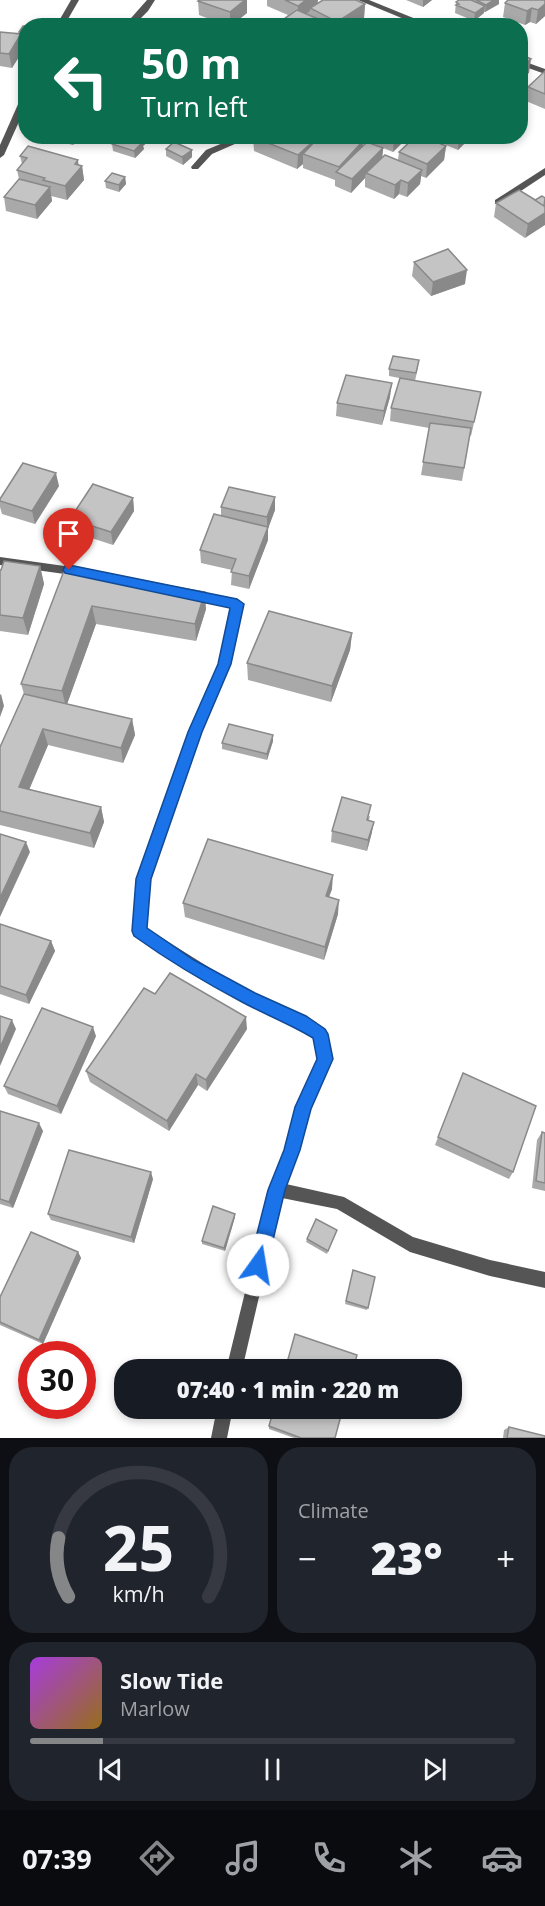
<!DOCTYPE html>
<meta charset="utf-8">
<style>
body{margin:0;font-family:"Open Sans",sans-serif;background:#20242c;color:#f1f3f6;height:100vh;display:flex;flex-direction:column;font-size:22px;white-space:nowrap}
*{box-sizing:border-box;margin:0}
p{font-size:20px;color:#9ea1a6}
.icon{flex:none;width:33px;height:33px;fill:none;stroke:currentColor;stroke-width:2;stroke-linecap:round;stroke-linejoin:round}
.map{position:relative;height:1438px;overflow:hidden}
.details{display:flex;flex-direction:column;gap:9px;padding:9px;background:#0d0f14;flex:1}
.details>*{flex:none}
.guide{position:absolute;left:18px;top:18px;width:510px;height:126px;border-radius:24px;box-shadow:0 3px 9px #0003;background:#0b6e4f;color:#fff;overflow:hidden}
.speed{position:absolute;left:18px;top:1341px;display:flex;gap:12px;font-size:30px;font-weight:700;text-align:center}
.speed>*{display:grid;place-content:center;width:78px;height:78px;border-radius:50%;background:#171b24;box-shadow:0 3px 9px #0003;line-height:1}
.speed .limit{border:9px solid #d22;background:#fff;color:#111}
.pin{position:absolute;display:grid;place-items:center;width:51px;height:51px;color:#fff;margin:-62px -26px;border-radius:50% 50% 50% 0;rotate:-45deg;box-shadow:0 0 6px #0007}
.pin .icon{rotate:45deg}
.me{position:absolute;width:66px;margin:-33px;rotate:13deg;stroke-linejoin:round;filter:drop-shadow(0 0 4px #0008)}
.turn{display:flex;align-items:center;gap:21px;height:126px;padding:0 24px;font-size:27px}
.turn .icon{width:78px;height:78px;stroke-width:2.5}
.turn b{display:block;font-size:42px;line-height:51px}
.big{font-size:45px;font-weight:800;line-height:1.1}
.details .widget{flex:1;display:flex;flex-direction:column;justify-content:center;gap:9px;min-width:0;padding:0 21px;border-radius:24px;background:#20242c}
.details .dial{align-items:center;gap:0}
.dial svg{height:156px;overflow:visible;fill:none;stroke:#363941;stroke-width:7;stroke-linecap:round;text-anchor:middle}
.dial text{fill:#f1f3f6;stroke:none}
.song{display:flex;align-items:center;gap:18px}
.cover{width:72px;height:72px;border-radius:9px;background:linear-gradient(135deg,hsl(280 70% 55%),hsl(40 70% 35%))}
.played{height:6px;border-radius:3px;background:linear-gradient(90deg,#858687 15%,#363941 15%)}
.keys{display:flex;justify-content:space-around;direction:ltr}
.heat{display:flex;justify-content:space-between;align-items:center;font-size:33px;direction:ltr}
.details .tiles{flex:1;display:grid;gap:9px;grid-template-columns:1fr 1fr}
.widget:last-child{grid-column:span 2}
.trip{position:absolute;left:114px;top:1359px;width:348px;height:60px;border-radius:24px;background:#171b24;box-shadow:0 3px 9px #0003;font-weight:800;line-height:60px;text-align:center}
.dock{display:flex;height:96px;justify-content:space-around;align-items:center;background:#090b0e;color:#9ea1a6}
.dock .icon{width:42px;height:42px}
.dock .active{color:#858687}
.dock b{font-size:27px;color:#f1f3f6}
.map>svg:first-child{display:block}
.lines{fill:none;stroke-linecap:round;stroke-linejoin:round}
.minor{fill:#555;fill-rule:evenodd}
.wall{fill:#a9a9a9}
.shaded-wall{fill:#898989}
.building{fill:#c4c4c4;stroke:#898989;stroke-width:1.5}
.route{fill:#1a73e8;stroke:#114b97;stroke-width:1.5}
</style>
<div class="map">
<svg width="545" height="1438" viewBox="0 0 545 1438">
<rect width="100%" height="100%" fill="#fff"/>
<g class="lines">
<g class="minor">
<path d="M71,0H79L64,26H56Z"/>
<path d="M147,0H155L148,11L133,26H124Z"/>
<path d="M358,0H369L433,26H421Z"/>
<path d="M520,60L545,69V74L520,65Z"/>
<path d="M23,93H26V106L4,155L0,158V145Z"/>
<path d="M240,136H253L212,154L198,169H192L191,167L206,150Z"/>
<path d="M545,168V175L501,204H495V200Z"/>
<path d="M0,557L79,568L85,572L79,576L0,565Z"/>
<path d="M190,591L237,600L243,604L231,664L201,732L149,879L146,928L226,978L325,1029L332,1059L310,1108L299,1150L286,1184L344,1197L413,1237L490,1260L545,1272V1288L490,1276L410,1252L337,1209L282,1198L242,1370H226L270,1190L285,1150L296,1107L318,1059L314,1038L202,980L134,935L132,931L137,879L189,732L219,664L231,607L186,598L184,595L186,592Z"/>
<path d="M217,1408H233L227,1438H211Z"/>
</g>
</g>
<g class="wall">
<path d="M267,0H318L317,4H365L364,18L353,26H274L288,15L267,6Z"/>
<path d="M406,0H432L423,7Z"/>
<path d="M459,0H499V4L485,12H484V13L474,21L455,13L456,2Z"/>
<path d="M545,0V16L536,24L530,22L525,25L503,17L505,3Z"/>
<path d="M198,1L247,13L231,26H228L199,15Z"/>
<path d="M26,26V48H24L12,68L0,66V32L20,34L19,32Z"/>
<path d="M545,71V109L526,101L528,87Z"/>
<path d="M51,136H80L73,145L52,140Z"/>
<path d="M154,136L143,146L144,149L135,158L113,151L112,144L119,137Z"/>
<path d="M364,136H409L393,152L364,140Z"/>
<path d="M430,136H472L458,150L429,138Z"/>
<path d="M253,137L316,141H363V146L383,148L382,158L398,160L399,152L446,146L444,160L426,178L421,176L420,184L407,197L399,194L394,199L365,187V178L351,193L335,186V180L303,168V164L297,169L254,151Z"/>
<path d="M166,149L192,157L183,165L166,156Z"/>
<path d="M20,156L82,166L84,180L67,200L51,196L52,201L37,219L6,211L4,197L19,179L17,170L22,164Z"/>
<path d="M125,177L126,184L119,192L106,188L105,181Z"/>
<path d="M535,200L525,238L494,217L496,203Z"/>
<path d="M414,262L465,284L431,296L412,276Z"/>
<path d="M418,367L415,381L389,376V369Z"/>
<path d="M481,392L471,436L470,435L462,481L421,475L429,428L390,421L391,408Z"/>
<path d="M390,397L382,425L336,416L337,403Z"/>
<path d="M59,486L35,524L2,514L0,507V499Z"/>
<path d="M133,498L134,511L113,545L73,532L70,519Z"/>
<path d="M221,507L275,510L268,527V540L249,589L231,585L232,570L201,563L200,550L221,516Z"/>
<path d="M40,566L44,584L28,635L0,631V570Z"/>
<path d="M65,568L206,609L196,641L96,624L67,704L132,719L135,735L123,763L48,745L29,789L101,807L104,822L94,848L0,825V747L24,694L21,684Z"/>
<path d="M352,633L350,650L331,702L248,680L247,663Z"/>
<path d="M273,741L267,760L222,749V743Z"/>
<path d="M370,816L369,820L372,832L367,851L331,842L332,831Z"/>
<path d="M332,889L329,897L338,914L324,960L185,917L183,903Z"/>
<path d="M0,924L51,941L55,951L29,1004L0,994Z"/>
<path d="M155,994L247,1029L207,1091L198,1085L169,1131L90,1082L86,1071Z"/>
<path d="M96,1036L61,1114L8,1094L4,1086Z"/>
<path d="M463,1073L513,1172L509,1179L435,1145Z"/>
<path d="M0,1111L43,1131L13,1208L0,1204Z"/>
<path d="M542,1132L545,1133V1191L532,1188L537,1140Z"/>
<path d="M153,1179L134,1243L51,1220L48,1214Z"/>
<path d="M235,1217L225,1251L202,1244V1241Z"/>
<path d="M337,1230L327,1254L306,1242L307,1239Z"/>
<path d="M78,1252L81,1258L43,1344L0,1325V1297Z"/>
<path d="M353,1270L375,1277L367,1310L345,1304Z"/>
<path d="M269,1426L335,1438H294L269,1429Z"/>
<path d="M509,1427L545,1438H503L504,1430Z"/>
</g>
<g class="shaded-wall">
<path d="M245,0H247V13L230,26V12Z"/>
<path d="M306,0H318L317,6L310,8V11L298,20V6Z"/>
<path d="M423,0H432L423,7Z"/>
<path d="M494,0H499V4L485,12L486,5Z"/>
<path d="M365,4L364,18L353,26H337V22Z"/>
<path d="M545,4V16L536,24L538,10Z"/>
<path d="M485,6L484,13L474,21L475,13Z"/>
<path d="M532,8L530,22L525,25L527,11Z"/>
<path d="M21,34L24,49L12,68L9,54Z"/>
<path d="M531,59L529,73L520,80L522,66Z"/>
<path d="M73,136H80L73,145L72,137Z"/>
<path d="M142,136H154L143,146L144,149L135,158L134,151L143,142Z"/>
<path d="M396,136H409L393,152L394,138Z"/>
<path d="M459,136H472L458,150Z"/>
<path d="M317,138L316,152L303,154V164L297,169L298,155Z"/>
<path d="M363,141L362,155L339,174V167Z"/>
<path d="M446,146L444,160L426,178L427,164Z"/>
<path d="M383,148L382,162L366,173L365,178L351,193L352,179Z"/>
<path d="M192,150V157L183,165L182,157Z"/>
<path d="M78,160L79,169L82,166L84,180L67,200L65,186L75,164Z"/>
<path d="M422,170L420,184L407,197L408,183Z"/>
<path d="M125,177L126,184L119,192V185Z"/>
<path d="M401,180L399,194L394,199L395,185Z"/>
<path d="M50,187L52,201L37,219L35,205Z"/>
<path d="M545,213V225L525,238L528,224Z"/>
<path d="M467,270L465,284L431,296L433,282Z"/>
<path d="M392,383L390,397L382,425L384,411Z"/>
<path d="M56,473L59,486L35,524L32,511Z"/>
<path d="M275,497V510L268,529V527V540L249,589V576L267,530V517Z"/>
<path d="M133,498L134,511L113,545L111,532Z"/>
<path d="M40,566L44,584L28,635L23,618Z"/>
<path d="M205,592L206,609L196,641L195,624Z"/>
<path d="M92,606L96,624L66,707L62,691Z"/>
<path d="M352,633L350,650L331,702L332,686Z"/>
<path d="M1,694L4,706L0,717V695Z"/>
<path d="M132,719L135,735L123,763L121,748Z"/>
<path d="M43,729L48,745L24,802L19,787Z"/>
<path d="M273,735V741L267,760V754Z"/>
<path d="M101,807L104,822L94,848L90,833Z"/>
<path d="M374,822L372,832L367,851L368,840Z"/>
<path d="M26,842L30,852L0,917V898Z"/>
<path d="M333,875L332,889L324,910L326,896Z"/>
<path d="M339,900L338,914L324,960L325,947Z"/>
<path d="M51,941L55,951L29,1004L26,995Z"/>
<path d="M246,1017L247,1029L207,1091L206,1080Z"/>
<path d="M12,1020L16,1029L0,1066V1048Z"/>
<path d="M93,1027L96,1036L61,1114L57,1106Z"/>
<path d="M196,1074L198,1085L169,1131L167,1121Z"/>
<path d="M39,1123L43,1131L13,1208L9,1202Z"/>
<path d="M151,1172L153,1179L134,1243L131,1237Z"/>
<path d="M235,1214V1217L225,1251L224,1248Z"/>
<path d="M78,1252L81,1258L43,1344L39,1340Z"/>
</g>
<g class="building">
<path d="M200,0H245L230,12L198,1Z"/>
<path d="M285,0H306L298,6Z"/>
<path d="M323,0H356L365,4L337,22L310,8Z"/>
<path d="M459,0H471L485,6L475,13L456,5L459,4L456,2Z"/>
<path d="M476,0H494L486,5Z"/>
<path d="M508,0H545V4L538,10L532,8L527,11L505,3Z"/>
<path d="M297,10L330,24L328,26H274Z"/>
<path d="M23,26H26V33L19,32Z"/>
<path d="M0,32L21,34L9,54L0,53Z"/>
<path d="M20,34H26V41L22,40L21,34Z"/>
<path d="M520,54L531,59L522,66H520Z"/>
<path d="M545,71V94L528,87Z"/>
<path d="M119,136H128L143,142L134,151L112,144Z"/>
<path d="M312,136L317,138L298,155L253,137Z"/>
<path d="M320,136H350L363,141L339,167L303,154Z"/>
<path d="M416,136H422L446,146L427,164L399,152Z"/>
<path d="M174,142L192,150L182,157L166,149Z"/>
<path d="M367,142L383,148L352,179L336,172Z"/>
<path d="M28,146L78,160L75,164L82,166L65,186L43,180L45,178L17,170L27,158L20,156Z"/>
<path d="M385,155L422,170L408,183L401,180L395,185L366,173Z"/>
<path d="M112,173L125,177L119,185L105,181Z"/>
<path d="M19,179L50,187L35,205L4,197Z"/>
<path d="M519,190L545,206V213L528,224L496,203Z"/>
<path d="M542,196L545,198L544,206L535,200Z"/>
<path d="M448,249L467,270L433,282L414,262Z"/>
<path d="M393,356L419,360L416,373L389,369Z"/>
<path d="M346,375L392,383L384,411L337,403Z"/>
<path d="M400,378L481,392L474,422L391,408Z"/>
<path d="M430,423L471,428L464,468L423,462Z"/>
<path d="M23,463L56,473L32,511L0,501V499Z"/>
<path d="M93,484L133,498L111,532L70,519Z"/>
<path d="M229,487L275,497L267,517L221,507Z"/>
<path d="M214,514L268,527L249,576L231,572L236,559L200,550Z"/>
<path d="M4,561L40,566L23,618L0,615V570H1Z"/>
<path d="M65,568L205,592L195,624L92,606L62,691L21,684Z"/>
<path d="M269,611L352,633L332,686L247,663Z"/>
<path d="M24,694L132,719L121,748L43,729L19,787L101,807L90,833L0,811V747Z"/>
<path d="M229,724L273,735L267,754L222,743Z"/>
<path d="M342,797L371,805L367,820L374,822L368,840L332,831Z"/>
<path d="M0,834L26,842L0,898Z"/>
<path d="M208,839L333,875L326,896L339,900L325,947L183,903Z"/>
<path d="M0,924L51,941L26,995L0,986Z"/>
<path d="M170,973L246,1017L206,1080L196,1074L167,1121L86,1071L144,988L155,994Z"/>
<path d="M42,1008L93,1027L57,1106L4,1086Z"/>
<path d="M0,1016L12,1020L0,1048Z"/>
<path d="M463,1073L536,1106L513,1172L438,1137Z"/>
<path d="M0,1111L39,1123L9,1202L0,1199Z"/>
<path d="M542,1132L545,1133V1183L536,1181Z"/>
<path d="M69,1150L151,1172L131,1237L48,1214Z"/>
<path d="M213,1206L235,1214L224,1248L202,1241Z"/>
<path d="M316,1219L337,1230L328,1251L307,1239Z"/>
<path d="M31,1232L78,1252L39,1340L0,1322V1297Z"/>
<path d="M353,1270L375,1277L368,1308L346,1301Z"/>
<path d="M295,1334L357,1355L353,1370H285Z"/>
<path d="M274,1408H343L335,1438H301L269,1426Z"/>
<path d="M509,1427L545,1436V1438H507Z"/>
</g>
<path class="route" d="M69,565L237,599L244,604L231,664L202,732L151,879L147,928L194,960L255,993L306,1016L325,1029L328,1034L333,1059L311,1109L300,1150L285,1190L267,1265L264,1272L258,1274L252,1272L249,1265L268,1190L284,1150L295,1107L317,1059L313,1038C290,1024 266,1015 242,1002C204,982 169,961 134,936L132,931L136,879L188,732L218,664L230,608L65,573L63,570L65,566Z"/>
</svg>
<div class="speed"><div class="limit">30</div></div>
<div class="pin" style="left:69px;top:570px;background:#d93025"><svg class="icon" aria-label="arrive" viewBox="0 0 24 24"><path d="M6 21V4h12l-3 4 3 4H6"/></svg></div>
<svg class="me" style="left:258px;top:1265px" viewBox="-20 -20 40 40"><circle r="19" fill="#fff"/><path d="M0-13L10 11 0 6-10 11z" fill="#1a73e8"/></svg>
<div class="trip">07:40 · 1 min · 220 m</div>
<div class="guide">
<div class="turn"><svg class="icon" aria-label="left" viewBox="0 0 24 24"><path d="M17 20v-9H6M10 6l-5 5 5 5"/></svg><div><b>50 m</b>Turn left</div></div>
</div>
</div>
<section class="details">
<div class="tiles">
<div class="widget dial"><svg viewBox="0 0 100 80">
<path d="M14 69A42 42 0 1 1 86 69"/>
<path d="M14 69A42 42 0 0 1 9 39" stroke="#858687"/>
<text x="50" y="56" font-size="32" font-weight="700">25</text>
<text x="50" y="72" font-size="11">km/h</text>
</svg></div>
<div class="widget"><p>Climate</p>
<div class="heat"><a>−</a><b class="big">23°</b><a>+</a></div>
</div>
<div class="widget">
<div class="song"><i class="cover"></i><div><b>Slow Tide</b><p>Marlow</p></div></div>
<div class="played"></div>
<div class="keys"><svg class="icon" aria-label="previous" viewBox="0 0 24 24"><path d="M18 5L8 12l10 7zM5 5v14"/></svg><svg class="icon" aria-label="pause" viewBox="0 0 24 24"><path d="M8 5v14M16 5v14"/></svg><svg class="icon" aria-label="next" viewBox="0 0 24 24"><path d="M6 5l10 7-10 7zM19 5v14"/></svg></div>
</div>
</div>
</section>
<nav class="dock">
<b>07:39</b>
<svg class="icon active" aria-label="directions" viewBox="0 0 24 24"><path d="M12 3l9 9-9 9-9-9zM9 14v-3h6M13 9l2 2-2 2"/></svg>
<svg class="icon" aria-label="music" viewBox="0 0 24 24"><path d="M9 18V5l10-2v13"/><circle cx="6" cy="18" r="3"/><circle cx="16" cy="16" r="3"/></svg>
<svg class="icon" aria-label="phone" viewBox="0 0 24 24"><path d="M5 4h4l2 5-3 2q2 4 5 5l2-3 5 2v4C11 20 4 13 5 4z"/></svg>
<svg class="icon" aria-label="climate" viewBox="0 0 24 24"><path d="M12 3v18M4 7l16 10M4 17L20 7"/></svg>
<svg class="icon" aria-label="car" viewBox="0 0 24 24"><path d="M5 17H2v-5l4-1 3-4h7l3 4 3 1v5h-3M9 17h6M6 11h13"/><circle cx="7" cy="17" r="2"/><circle cx="17" cy="17" r="2"/></svg>
</nav>
